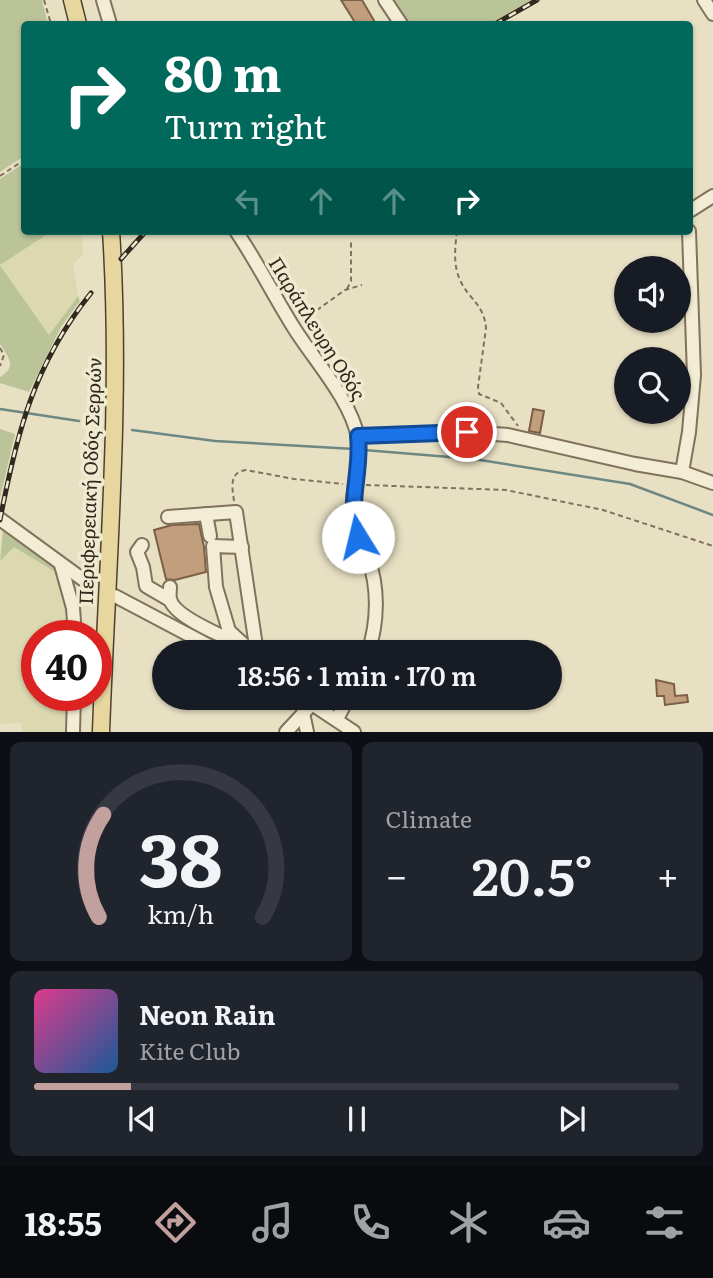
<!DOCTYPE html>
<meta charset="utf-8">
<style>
body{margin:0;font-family:Literata,serif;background:#20242c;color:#f1f3f6;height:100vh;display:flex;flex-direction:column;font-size:26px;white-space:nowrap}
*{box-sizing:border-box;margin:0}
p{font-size:23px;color:#9ea1a6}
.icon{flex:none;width:38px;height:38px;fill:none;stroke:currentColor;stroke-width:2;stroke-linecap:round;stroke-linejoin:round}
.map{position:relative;height:732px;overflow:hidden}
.sheet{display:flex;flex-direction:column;gap:10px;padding:10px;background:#0d0f14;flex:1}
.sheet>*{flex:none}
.hud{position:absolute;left:21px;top:21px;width:672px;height:214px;border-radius:7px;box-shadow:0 2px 5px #0004;background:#00695c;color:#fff;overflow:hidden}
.tools{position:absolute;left:614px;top:256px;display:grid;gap:14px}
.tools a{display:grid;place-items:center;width:77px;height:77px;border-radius:50%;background:#171b24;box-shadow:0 2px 5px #0004;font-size:35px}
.speed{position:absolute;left:21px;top:620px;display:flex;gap:14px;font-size:35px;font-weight:700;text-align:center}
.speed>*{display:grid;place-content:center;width:91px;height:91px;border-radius:50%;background:#171b24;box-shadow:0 2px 5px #0004;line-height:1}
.speed .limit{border:10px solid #d22;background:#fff;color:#111}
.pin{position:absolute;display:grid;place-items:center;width:60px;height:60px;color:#fff;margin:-30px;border:4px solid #fff;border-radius:50%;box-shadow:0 2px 7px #0007}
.me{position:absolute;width:77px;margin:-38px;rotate:351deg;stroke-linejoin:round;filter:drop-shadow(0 0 5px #0008)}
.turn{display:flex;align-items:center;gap:24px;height:147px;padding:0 28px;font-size:32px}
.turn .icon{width:91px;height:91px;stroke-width:2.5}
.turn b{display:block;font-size:49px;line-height:60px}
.lanes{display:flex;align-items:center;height:66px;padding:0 28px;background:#0003;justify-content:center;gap:35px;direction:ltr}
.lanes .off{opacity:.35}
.big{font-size:52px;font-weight:600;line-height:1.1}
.sheet .tile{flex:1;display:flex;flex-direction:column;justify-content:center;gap:10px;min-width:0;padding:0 24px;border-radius:10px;background:#20242c}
.sheet .dial{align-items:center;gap:0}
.dial svg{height:182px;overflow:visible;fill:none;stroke:#363941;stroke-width:7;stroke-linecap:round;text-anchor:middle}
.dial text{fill:#f1f3f6;stroke:none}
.song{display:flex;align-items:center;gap:21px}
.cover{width:84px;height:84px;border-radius:10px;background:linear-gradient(135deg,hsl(330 70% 55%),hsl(210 70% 35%))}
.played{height:7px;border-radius:4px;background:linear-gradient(90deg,#c1a09e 15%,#363941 15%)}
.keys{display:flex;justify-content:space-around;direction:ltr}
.heat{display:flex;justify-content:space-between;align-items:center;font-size:38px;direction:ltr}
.sheet .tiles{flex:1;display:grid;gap:10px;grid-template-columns:1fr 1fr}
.tile:last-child{grid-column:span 2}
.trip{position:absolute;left:152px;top:640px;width:410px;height:70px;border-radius:35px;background:#171b24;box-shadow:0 2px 5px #0004;font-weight:600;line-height:70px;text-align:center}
.tabs{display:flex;height:112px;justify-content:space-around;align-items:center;background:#090b0e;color:#9ea1a6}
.tabs .icon{width:49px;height:49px}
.tabs .selected{color:#c1a09e}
.tabs b{font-size:32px;color:#f1f3f6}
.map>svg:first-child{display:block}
.farmland{fill:#dcd9b1}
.green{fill:#bbc498}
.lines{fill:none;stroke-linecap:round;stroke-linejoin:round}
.stream{stroke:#6d8883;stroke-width:2.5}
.building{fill:#c19f7d;stroke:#7c5f45;stroke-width:2}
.minor-tunnel{stroke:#c3bba2;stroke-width:12;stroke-dasharray:12 6;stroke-linecap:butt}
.minor-casing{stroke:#80725c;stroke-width:16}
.major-casing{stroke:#4e4030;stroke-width:19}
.path{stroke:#80725c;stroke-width:2;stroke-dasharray:5 3.5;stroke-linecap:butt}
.minor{stroke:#f4edd5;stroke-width:12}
.major{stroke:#e7d79f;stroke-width:16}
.rail-casing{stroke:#31291e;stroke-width:5}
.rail{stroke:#f0ead1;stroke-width:2.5;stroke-dasharray:8;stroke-linecap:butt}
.route-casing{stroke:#114b97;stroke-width:18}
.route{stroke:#1a73e8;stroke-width:12}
.labels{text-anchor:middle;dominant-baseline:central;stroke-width:7;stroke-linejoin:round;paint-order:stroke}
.street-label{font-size:19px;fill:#31291e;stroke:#f0ead1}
</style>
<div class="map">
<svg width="713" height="732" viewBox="0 0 713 732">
<rect width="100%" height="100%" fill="#e8e0c3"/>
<g class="farmland">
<path d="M52,231H82L83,255L73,264L78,296L49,335L0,264Z"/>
<path d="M14,547L60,575L63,583L71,635H37V695H70L68,732H22V723L0,724V561Z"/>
</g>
<g class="green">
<path d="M0,0H42L48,24H24V156L0,172Z"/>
<path d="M392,0H533L489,24H410Z"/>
<path d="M24,163V231H52L0,265L49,335L78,296L80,301L61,327L29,392L0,383V377C17,367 9,357 0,344V179Z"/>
<path d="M0,429L15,434L0,498Z"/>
<path d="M3,529L50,562L60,575L14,547L0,561Z"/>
</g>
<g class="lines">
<g class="stream">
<path d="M0,409L79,421"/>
<path d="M132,430L215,441L354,449"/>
<path d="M364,450L474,459L630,484L713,515"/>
</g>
</g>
<g class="building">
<path d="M341,0H362L376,24H356Z"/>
<path d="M533,409L544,411L540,433L529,431Z"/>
<path d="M199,524L204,547L206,572L175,580L166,579L154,530L172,525Z"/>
<path d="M656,680L674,684L675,696L687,695L688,702L665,705L664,696H657Z"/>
</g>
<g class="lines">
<path class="minor-tunnel" d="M85,581L115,595"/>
<g class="minor-casing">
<g id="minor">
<path d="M103,0L110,24"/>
<path d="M385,0L401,24"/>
<path d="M704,0L713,14"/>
<path d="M691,210L713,196"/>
<path d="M236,231C257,262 274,296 294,328C314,360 351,400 358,438C363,467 348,495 354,523C356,536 364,546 368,558C379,588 378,622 368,653"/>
<path d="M358,436L467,432L508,435L635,464L682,472L713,483"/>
<path d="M682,472L689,432L694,375L689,231"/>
<path d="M206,514L210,536"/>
<path d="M168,517L236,512L257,653"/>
<path d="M0,519L85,581"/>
<path d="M142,545L137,552L143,567L146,586L170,600"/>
<path d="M61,565L73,608L75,635"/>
<path d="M170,587C170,591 169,595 170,599C173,614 211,631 224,637L229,631L216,587L213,546L242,547"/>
<path d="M115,596L223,653"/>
<path d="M229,631L253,653"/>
<path d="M303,698L354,732"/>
<path d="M303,713L307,732"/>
<path d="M337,719L348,698"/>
<path d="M73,732L74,695"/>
<path d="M286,732L312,704"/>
</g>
</g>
<g class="major-casing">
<g id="major">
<path d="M72,0L78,24"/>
<path d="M101,732C107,565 122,398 111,231"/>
</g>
</g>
<g class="path">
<path d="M44,0L51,24"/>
<path d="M0,176L24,160"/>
<path d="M457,231C455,247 453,265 460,280C469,300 484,304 486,328L478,387L479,394L501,403L518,426"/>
<path d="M347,289L351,281V242"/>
<path d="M303,320L345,290L362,285"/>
<path d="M0,348L4,355L0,366"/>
<path d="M366,485L506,490L603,510L713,546"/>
<path d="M234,501C232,487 229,472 246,470L294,479L343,484"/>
</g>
<use href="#minor" class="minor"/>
<use href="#major" class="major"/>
<g class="rail-casing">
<g id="rail">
<path d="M495,24L537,0"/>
<path d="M121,259L146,231"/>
<path d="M0,520C17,432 34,364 91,293"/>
</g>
</g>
<use href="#rail" class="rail"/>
</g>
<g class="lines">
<g class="route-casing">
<path id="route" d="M358,537C347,503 362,471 358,436L467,432"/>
</g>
<use href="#route" class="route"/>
</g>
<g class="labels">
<g class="street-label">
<text transform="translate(318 328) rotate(58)">Παράπλευρη Οδός</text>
<text transform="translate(89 481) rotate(-88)">Περιφερειακή Οδός Σερρών</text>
</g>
</g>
</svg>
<div class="tools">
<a><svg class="icon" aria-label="sound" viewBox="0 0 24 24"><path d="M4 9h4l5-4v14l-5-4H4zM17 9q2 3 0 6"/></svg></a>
<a><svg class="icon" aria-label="search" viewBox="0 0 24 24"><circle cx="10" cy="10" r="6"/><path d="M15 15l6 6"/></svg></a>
</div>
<div class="speed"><div class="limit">40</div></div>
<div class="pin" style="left:467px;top:432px;background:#d93025"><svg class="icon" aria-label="arrive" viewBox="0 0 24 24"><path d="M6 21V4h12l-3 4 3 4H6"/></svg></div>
<svg class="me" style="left:358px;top:537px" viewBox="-20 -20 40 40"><circle r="19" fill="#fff"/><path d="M0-13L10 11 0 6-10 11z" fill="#1a73e8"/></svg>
<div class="trip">18:56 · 1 min · 170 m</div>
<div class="hud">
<div class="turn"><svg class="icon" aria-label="right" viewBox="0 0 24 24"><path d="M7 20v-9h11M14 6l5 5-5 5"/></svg><div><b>80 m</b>Turn right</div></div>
<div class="lanes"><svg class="icon off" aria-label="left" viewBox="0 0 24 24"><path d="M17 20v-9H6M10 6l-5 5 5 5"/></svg><svg class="icon off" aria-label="ahead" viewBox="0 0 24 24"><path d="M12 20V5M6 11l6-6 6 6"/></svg><svg class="icon off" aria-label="ahead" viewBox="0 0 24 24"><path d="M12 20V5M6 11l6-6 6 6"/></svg><svg class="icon" aria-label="right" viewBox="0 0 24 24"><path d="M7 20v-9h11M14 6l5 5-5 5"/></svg></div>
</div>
</div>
<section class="sheet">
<div class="tiles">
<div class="tile dial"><svg viewBox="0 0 100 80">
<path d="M14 69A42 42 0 1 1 86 69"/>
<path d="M14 69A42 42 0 0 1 16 24" stroke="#c1a09e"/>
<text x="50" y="56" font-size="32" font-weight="700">38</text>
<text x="50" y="72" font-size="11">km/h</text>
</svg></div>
<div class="tile"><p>Climate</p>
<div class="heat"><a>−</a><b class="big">20.5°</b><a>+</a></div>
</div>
<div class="tile">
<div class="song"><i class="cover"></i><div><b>Neon Rain</b><p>Kite Club</p></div></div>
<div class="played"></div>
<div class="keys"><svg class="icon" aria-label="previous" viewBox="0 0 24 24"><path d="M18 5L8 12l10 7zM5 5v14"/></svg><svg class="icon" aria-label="pause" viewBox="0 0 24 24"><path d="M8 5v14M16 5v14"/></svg><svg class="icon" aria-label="next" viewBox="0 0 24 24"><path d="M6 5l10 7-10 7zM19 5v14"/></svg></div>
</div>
</div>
</section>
<nav class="tabs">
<b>18:55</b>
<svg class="icon selected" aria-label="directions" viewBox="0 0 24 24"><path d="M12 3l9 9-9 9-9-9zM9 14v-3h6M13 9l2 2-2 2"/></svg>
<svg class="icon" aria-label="music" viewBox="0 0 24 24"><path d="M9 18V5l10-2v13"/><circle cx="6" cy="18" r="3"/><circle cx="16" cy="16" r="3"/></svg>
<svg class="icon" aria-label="phone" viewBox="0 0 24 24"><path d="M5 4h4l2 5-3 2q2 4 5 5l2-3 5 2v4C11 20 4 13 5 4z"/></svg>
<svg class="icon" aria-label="climate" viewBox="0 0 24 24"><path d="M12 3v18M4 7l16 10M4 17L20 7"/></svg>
<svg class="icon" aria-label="car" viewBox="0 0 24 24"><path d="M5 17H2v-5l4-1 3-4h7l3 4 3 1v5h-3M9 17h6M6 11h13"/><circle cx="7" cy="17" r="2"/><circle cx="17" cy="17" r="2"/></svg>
<svg class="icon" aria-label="filters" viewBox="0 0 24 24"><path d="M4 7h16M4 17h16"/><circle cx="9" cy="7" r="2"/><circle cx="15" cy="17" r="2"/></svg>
</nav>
